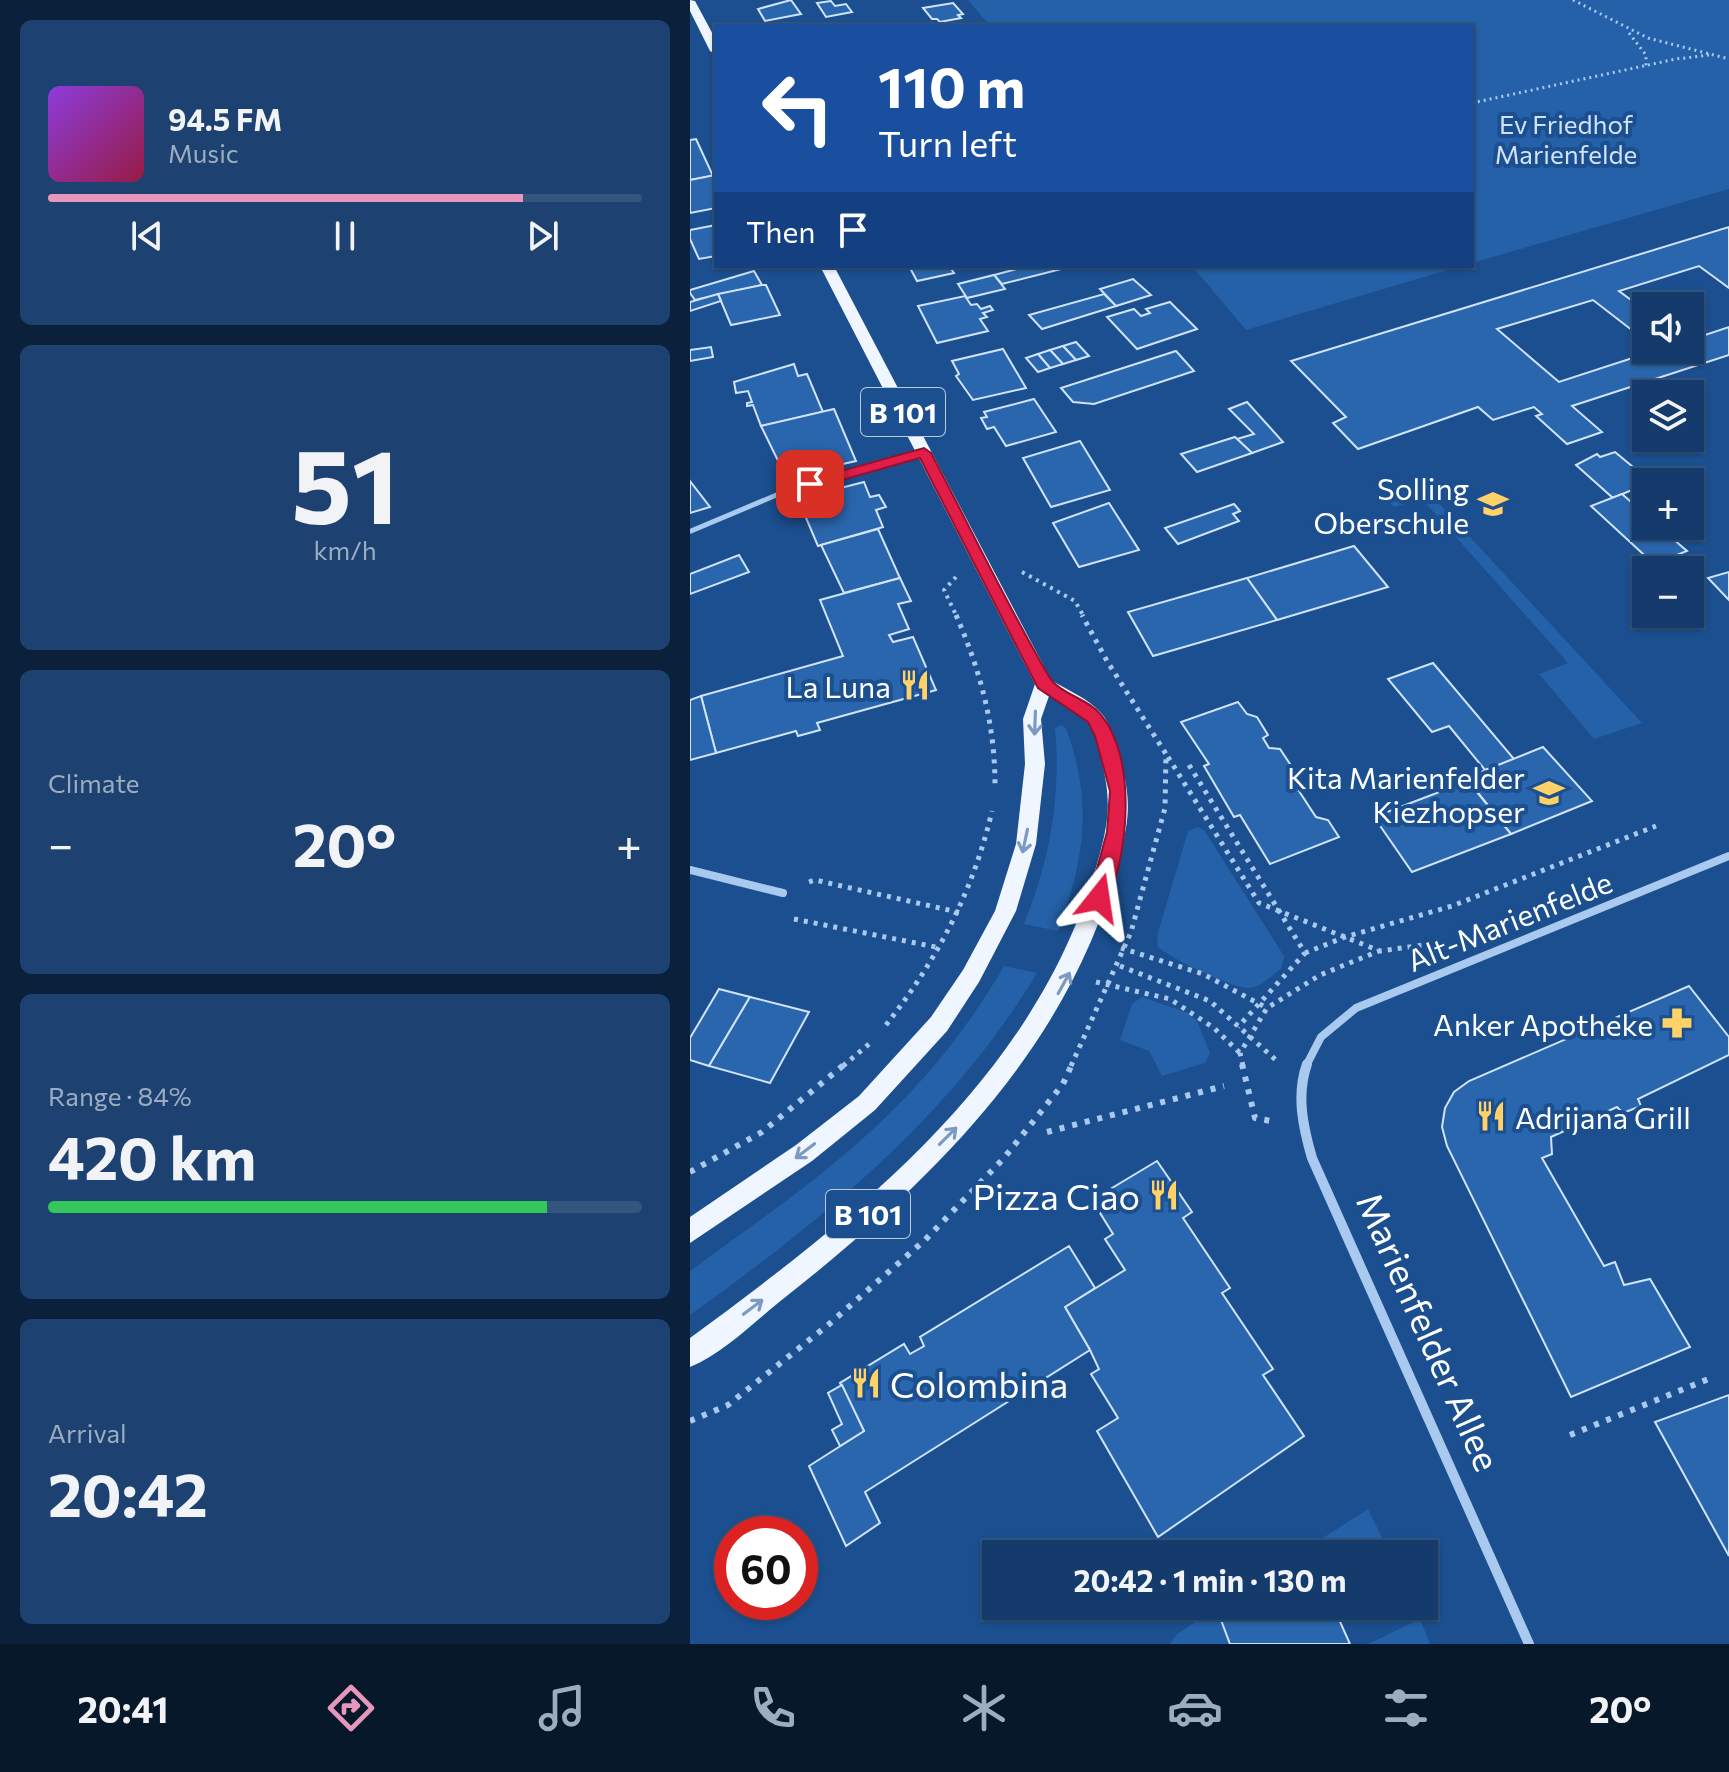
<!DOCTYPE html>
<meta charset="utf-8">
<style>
body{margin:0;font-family:Commissioner,sans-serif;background:#1d4271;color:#f1f3f6;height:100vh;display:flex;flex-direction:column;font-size:30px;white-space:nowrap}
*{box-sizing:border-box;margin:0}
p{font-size:26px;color:#9dadc1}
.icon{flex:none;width:44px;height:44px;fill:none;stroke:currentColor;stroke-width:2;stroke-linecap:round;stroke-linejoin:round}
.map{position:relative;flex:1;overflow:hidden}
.panel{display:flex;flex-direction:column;gap:20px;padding:20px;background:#0b203b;width:690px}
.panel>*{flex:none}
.guide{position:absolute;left:24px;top:24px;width:760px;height:244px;border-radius:0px;box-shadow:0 2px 6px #0004,0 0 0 2px #33557e;background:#1a4fa0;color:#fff;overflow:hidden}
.buttons{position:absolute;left:942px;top:292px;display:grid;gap:16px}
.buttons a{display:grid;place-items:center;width:72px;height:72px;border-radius:0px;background:#143b6b;box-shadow:0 2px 6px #0004,0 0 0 2px #33557e;font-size:40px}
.speed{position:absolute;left:24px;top:1516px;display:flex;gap:16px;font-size:40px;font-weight:700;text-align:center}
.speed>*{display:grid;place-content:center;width:104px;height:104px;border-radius:50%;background:#143b6b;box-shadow:0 2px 6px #0004,0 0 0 2px #33557e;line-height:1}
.speed .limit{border:12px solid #d22;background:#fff;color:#111}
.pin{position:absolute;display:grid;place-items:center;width:68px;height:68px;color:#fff;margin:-34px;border-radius:16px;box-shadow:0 4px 12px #0006}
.me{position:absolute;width:88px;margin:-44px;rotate:15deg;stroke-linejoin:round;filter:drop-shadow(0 0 6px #0008)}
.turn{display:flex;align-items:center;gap:28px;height:168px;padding:0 32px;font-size:36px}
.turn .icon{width:104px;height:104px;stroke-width:2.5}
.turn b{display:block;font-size:56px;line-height:68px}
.then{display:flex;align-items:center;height:76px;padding:0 32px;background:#0003;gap:16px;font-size:30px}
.big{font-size:60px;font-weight:700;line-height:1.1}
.panel .widget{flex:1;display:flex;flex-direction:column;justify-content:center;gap:12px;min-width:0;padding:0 28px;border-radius:12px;background:#1d4271}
.panel .dial{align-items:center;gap:0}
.dial b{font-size:104px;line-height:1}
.song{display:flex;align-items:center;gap:24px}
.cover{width:96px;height:96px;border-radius:12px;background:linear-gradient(135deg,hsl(270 70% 55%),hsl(340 70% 35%))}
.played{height:8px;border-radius:4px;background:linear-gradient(90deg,#e797bd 80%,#33557e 80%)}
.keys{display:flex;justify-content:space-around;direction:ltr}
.heat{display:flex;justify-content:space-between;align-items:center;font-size:44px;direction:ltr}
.charge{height:12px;border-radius:6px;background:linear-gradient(90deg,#34c759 84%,#33557e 0)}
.trip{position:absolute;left:292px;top:1540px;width:456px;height:80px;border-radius:0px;background:#143b6b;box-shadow:0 2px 6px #0004,0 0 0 2px #33557e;font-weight:700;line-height:80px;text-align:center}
.tabs{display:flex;height:128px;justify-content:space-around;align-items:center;background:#08182b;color:#9dadc1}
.tabs .icon{width:56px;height:56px}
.tabs .selected{color:#e797bd}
.tabs b{font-size:36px;color:#f1f3f6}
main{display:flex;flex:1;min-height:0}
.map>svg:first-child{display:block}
.green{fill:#2461a8}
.building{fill:#2a66ad;stroke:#cfe3fa;stroke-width:2}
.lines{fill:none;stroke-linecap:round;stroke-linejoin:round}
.path-far3{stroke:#a9c9ee;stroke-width:3;stroke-dasharray:2 4;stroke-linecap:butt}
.path-far2{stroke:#a9c9ee;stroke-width:4;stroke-dasharray:3 5;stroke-linecap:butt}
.path-far1{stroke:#a9c9ee;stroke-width:5;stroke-dasharray:4 6;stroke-linecap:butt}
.path{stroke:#a9c9ee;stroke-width:6;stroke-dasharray:5 8;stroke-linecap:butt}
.service{stroke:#a9c9ee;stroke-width:5}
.minor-far1{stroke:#a9c9ee;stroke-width:8}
.minor{stroke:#a9c9ee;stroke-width:10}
.primary{fill:#f0f6ff;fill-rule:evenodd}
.oneway{stroke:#7b9ac1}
.route{fill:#e11d48;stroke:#92132f;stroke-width:2}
.labels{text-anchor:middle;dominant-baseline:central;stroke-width:8;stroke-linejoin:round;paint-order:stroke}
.far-park-label{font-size:26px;fill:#cfe3fa;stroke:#1b4f8f}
.shield{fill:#1b4f8f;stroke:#bbcadd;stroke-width:2}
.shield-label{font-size:28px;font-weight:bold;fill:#fff}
.poi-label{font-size:30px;fill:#fff;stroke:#1b4f8f;text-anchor:end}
.street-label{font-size:30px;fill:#fff;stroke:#1b4f8f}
.near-poi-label{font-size:36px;fill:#fff;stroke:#1b4f8f;text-anchor:end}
.near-street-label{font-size:36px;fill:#fff;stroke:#1b4f8f}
</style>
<main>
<section class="panel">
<div class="widget">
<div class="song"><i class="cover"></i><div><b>94.5 FM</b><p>Music</p></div></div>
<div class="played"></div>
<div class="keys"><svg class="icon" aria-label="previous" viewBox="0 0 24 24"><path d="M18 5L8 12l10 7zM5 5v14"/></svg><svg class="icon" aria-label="pause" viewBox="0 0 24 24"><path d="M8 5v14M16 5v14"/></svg><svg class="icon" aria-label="next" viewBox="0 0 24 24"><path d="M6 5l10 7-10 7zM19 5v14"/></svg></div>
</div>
<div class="widget dial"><b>51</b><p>km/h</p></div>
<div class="widget"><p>Climate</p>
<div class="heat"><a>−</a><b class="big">20°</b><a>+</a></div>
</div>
<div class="widget"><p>Range · 84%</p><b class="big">420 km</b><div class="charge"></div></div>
<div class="widget"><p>Arrival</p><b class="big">20:42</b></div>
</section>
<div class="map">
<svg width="1039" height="1644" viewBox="0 0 1039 1644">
<rect width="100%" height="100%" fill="#1b4f8f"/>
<g class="green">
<path d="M278,0H1039V189L782,263V26H300Z"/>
<path d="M502,266H771L556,330Z"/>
<path d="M732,485L952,723L904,739L849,674L878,663L732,499L704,507L698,501L701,494Z"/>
<path d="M371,725L376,728C403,802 395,859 368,931L334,924C360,861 371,796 365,728Z"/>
<path d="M508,827L514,830L594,956L591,969C582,975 570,988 559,988C542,988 479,958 467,946L468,933L498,831Z"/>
<path d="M314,966L347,973C261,1116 134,1219 0,1315V1271C130,1177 231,1109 314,966Z"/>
<path d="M452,997L498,1013L507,1021L520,1053L515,1063L472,1076L459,1051L430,1040L442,1004Z"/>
<path d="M678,1509L700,1554H608Z"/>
<path d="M529,1606H559L531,1620L540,1644H480L486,1635Z"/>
<path d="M730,1619L740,1644H678Z"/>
</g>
<g class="building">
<path d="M101,0L111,14L75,21L68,9Z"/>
<path d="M141,1L145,6L156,4L162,12L136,17L127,3Z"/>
<path d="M263,3L273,14L268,15L271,18L250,22L247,19H242L233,8Z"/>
<path d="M6,139L23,176L0,180V140Z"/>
<path d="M25,175L26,208L0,213V180Z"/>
<path d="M26,225V256L9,259L0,239V230Z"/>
<path d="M1039,227V288L1009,266L929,291L956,311V341L903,300L807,329L869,382L967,350H1000V340L1039,327V355L882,406L912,432L877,444L846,416L852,414L844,407L803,420L788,407L668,449L643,423L656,417L601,361Z"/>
<path d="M219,266H259L264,273L227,281Z"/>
<path d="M338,266H383L312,284L304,275Z"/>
<path d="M64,271L72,285L5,300L0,293V290Z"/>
<path d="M304,275L315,289L277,298L268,284Z"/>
<path d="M443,279L461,295L426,306L410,289Z"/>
<path d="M72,285H76L90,315L41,325L28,294Z"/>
<path d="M28,294L31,301L0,311V302Z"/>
<path d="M414,294L426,306L352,329L339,315Z"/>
<path d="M275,296L281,305L287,304L291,309L300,306L303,310L293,313L297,317L290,319L298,331L247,343L228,306Z"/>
<path d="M480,302L507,329L447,349L417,317L444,309L451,316L460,313L456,309Z"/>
<path d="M386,342L399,356L386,360L373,346Z"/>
<path d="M373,346L386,360L373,364L360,350Z"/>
<path d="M21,347L23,357L0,361V350Z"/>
<path d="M313,349L336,388L283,400L266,376L269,374L262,361Z"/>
<path d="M360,350L373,364L360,368L348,354Z"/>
<path d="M486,351L504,371L404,404L383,402L371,388Z"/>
<path d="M348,354L360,368L348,372L336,358Z"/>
<path d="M104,364L108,376L117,374L133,412L71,426L63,405L57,406V403L62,402L58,391L46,393L44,382Z"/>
<path d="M344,399L366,432L316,446L304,427L297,429L291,418L297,417L294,412Z"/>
<path d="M557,402L593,442L562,453L547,439L564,434L539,409Z"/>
<path d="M144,409L166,461L96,477L71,426Z"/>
<path d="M545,437L562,453L507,472L491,454Z"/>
<path d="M390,441L420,490L361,507L333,458Z"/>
<path d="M925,452L961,482L923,498L886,465L907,454L910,457Z"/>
<path d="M0,481L20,507L0,513Z"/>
<path d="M174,482L180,497L189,495L196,507L186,510L193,527L128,546L108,499Z"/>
<path d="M932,494L956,515V526H968L997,551L964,564L901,506Z"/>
<path d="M419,503L449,550L389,567L363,523Z"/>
<path d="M544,504L550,511L543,514L549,521L488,544L475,528Z"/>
<path d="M188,529L210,578L154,593L131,545Z"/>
<path d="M664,546L698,587L587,620L557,578Z"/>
<path d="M991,554L1007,567L985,570L974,560Z"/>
<path d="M49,555L59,572L0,594V574Z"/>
<path d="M1039,572V600L1018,578Z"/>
<path d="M210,578L221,601L208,604L219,629L199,635L203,642L223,637L246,690L127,723L130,730L108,736L106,731L26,753L11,696L153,656L130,600Z"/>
<path d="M557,578L587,620L463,656L438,612Z"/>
<path d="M743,663L824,759L795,770L759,726L742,732L698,679Z"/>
<path d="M11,696L26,753L0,760V700Z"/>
<path d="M548,702L557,714L567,717L578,735L573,738L579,748L590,749L614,785L609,791L626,817L638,820L649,837L580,864L550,815L544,817L514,766L519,764L491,722Z"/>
<path d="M853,747L902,801L821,834L776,778Z"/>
<path d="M778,781L821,834L722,872L684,817Z"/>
<path d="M999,986L1039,1037V1055L948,1099L951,1106L933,1113L927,1107L861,1137L862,1154L852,1158L914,1266L925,1262L934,1285L960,1279L1000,1347L881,1397L757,1146L752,1127L755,1108L764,1092L779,1081Z"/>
<path d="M29,989L60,997L19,1066L0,1060V1038Z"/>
<path d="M60,997L119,1012L80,1083L19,1066Z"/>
<path d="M467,1161L502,1212L493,1218L540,1288L532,1293L583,1369L573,1375L614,1436L468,1537L407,1431L428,1418L401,1374L409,1369L400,1350L375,1307L435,1270L415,1239L423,1234L402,1200Z"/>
<path d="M379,1246L405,1288L375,1307L400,1350L175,1492L190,1523L156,1546L119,1466L174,1431L150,1383L214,1344L220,1354L234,1346L230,1337Z"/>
<path d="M152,1385L174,1431L150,1446L142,1430L152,1424L138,1393Z"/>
<path d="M1039,1395V1556L965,1422Z"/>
<path d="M559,1606H643L660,1644H540L531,1620Z"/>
</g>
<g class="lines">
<g class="path-far3">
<path d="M883,0L958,38L1039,59"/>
<path d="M939,33L956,55V66"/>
<path d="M782,103L986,59L1020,55"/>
</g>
<g class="path-far2">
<path d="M332,572L385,601L394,617"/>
<path d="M266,577L254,590L267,617"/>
</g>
<g class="path-far1">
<path d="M266,615C290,670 305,724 305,785"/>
<path d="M478,757L569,903L690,951L741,944"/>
<path d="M499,765L615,953L548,1027"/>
<path d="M119,882L125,880L272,913"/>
<path d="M104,919L251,948"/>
<path d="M431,948L513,974L577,1008"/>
<path d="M615,953L655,937L762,906L966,826"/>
<path d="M430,966L520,1001L587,1061"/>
<path d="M406,982L480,999L524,1028L550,1053"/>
<path d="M196,1025C247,960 283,892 302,811"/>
<path d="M153,1066L179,1044"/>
<path d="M381,1066L441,932L475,808L476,754L417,661L392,615"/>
<path d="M553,1066L550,1053L577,1008L630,975L689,951"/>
</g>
<g class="path">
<path d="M552,1064L565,1118L586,1122"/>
<path d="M357,1132L534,1086"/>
<path d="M0,1172L72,1132L155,1064"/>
<path d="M0,1421L38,1405L138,1325L235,1240L314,1158L373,1084L382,1064"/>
<path d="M880,1435L1021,1378"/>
</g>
<path class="service" d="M1,531L96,491L232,453"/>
<g class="minor-far1">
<path d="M0,870L93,893"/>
<path d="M616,1066L631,1037L666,1008L1039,856"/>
</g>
<path class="minor" d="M617,1064C606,1095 613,1127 622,1158L839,1644"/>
<g class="primary">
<path d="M0,0L5,1L26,40V54L20,51L0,11Z"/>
<path d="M130,266H144L361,680C377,690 398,698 411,713C421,724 424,739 428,752C441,796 441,814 429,859C380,1050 238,1185 88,1303C62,1324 32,1354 0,1367V1338C174,1210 352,1072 410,853C421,813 420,791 409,752C406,743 405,731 399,724C389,711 372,704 359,696L351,719L355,764L346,844L326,911L289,982L257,1031L185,1110L122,1161L0,1243V1217L106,1145L169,1096L241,1017L273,970L305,911L326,844L335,764L333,719L345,684Z"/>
</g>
</g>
<defs><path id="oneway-shaft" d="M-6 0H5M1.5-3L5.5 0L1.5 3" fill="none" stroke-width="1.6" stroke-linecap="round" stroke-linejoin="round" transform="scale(2)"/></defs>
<g class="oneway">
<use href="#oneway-shaft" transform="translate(345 723) rotate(92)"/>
<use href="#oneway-shaft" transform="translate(335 841) rotate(102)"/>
<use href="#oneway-shaft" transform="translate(374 983) rotate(-61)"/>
<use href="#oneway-shaft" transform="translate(258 1136) rotate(-45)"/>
<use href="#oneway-shaft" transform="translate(115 1151) rotate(143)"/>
<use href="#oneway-shaft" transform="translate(63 1307) rotate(-37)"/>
</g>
<path class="route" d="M234,448L241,453C280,527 316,603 358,675C368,694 398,698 411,715C447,757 439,856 416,903H402L399,898L417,832L420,791L405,736L398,722L348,688L230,458L120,489L113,484L115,481Z"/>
<defs>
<g id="school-bare" transform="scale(2.4)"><path d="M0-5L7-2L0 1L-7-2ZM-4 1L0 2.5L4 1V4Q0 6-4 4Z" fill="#ffd166" stroke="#1b4f8f" stroke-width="2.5" paint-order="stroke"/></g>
<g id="restaurant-bare" transform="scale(2.4)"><path d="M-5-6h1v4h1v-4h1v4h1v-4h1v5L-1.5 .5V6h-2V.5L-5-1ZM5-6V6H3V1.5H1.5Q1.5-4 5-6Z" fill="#ffd166" stroke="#1b4f8f" stroke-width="2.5" paint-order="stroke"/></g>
<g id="pharmacy-bare" transform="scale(2.4)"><path d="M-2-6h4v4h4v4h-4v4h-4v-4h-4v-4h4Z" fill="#ffd166" stroke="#1b4f8f" stroke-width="2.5" paint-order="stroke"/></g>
</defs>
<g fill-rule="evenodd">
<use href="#school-bare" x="803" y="504"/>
<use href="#restaurant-bare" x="225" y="685"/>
<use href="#school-bare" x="859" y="793"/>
<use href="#pharmacy-bare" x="987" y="1023"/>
<use href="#restaurant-bare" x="801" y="1116"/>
<use href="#restaurant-bare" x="474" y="1195"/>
<use href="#restaurant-bare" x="176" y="1383"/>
</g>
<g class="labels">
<g class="far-park-label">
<text x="876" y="123">Ev Friedhof<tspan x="876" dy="30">Marienfelde</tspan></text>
</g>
<g class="shield">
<rect x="171" y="388" width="84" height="48" rx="6"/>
<rect x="136" y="1190" width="84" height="48" rx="6"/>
</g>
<g class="shield-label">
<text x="213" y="412">B 101</text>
<text x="178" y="1214">B 101</text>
</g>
<g class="poi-label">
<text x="779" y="487">Solling<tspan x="779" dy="34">Oberschule</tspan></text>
<text x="201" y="685">La Luna</text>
<text x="835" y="776">Kita Marienfelder<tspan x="835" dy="34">Kiezhopser</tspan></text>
<text x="963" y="1023">Anker Apotheke</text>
<text x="825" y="1116" text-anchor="start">Adrijana Grill</text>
</g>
<g class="street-label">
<text transform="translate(819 920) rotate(-22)">Alt-Marienfelde</text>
</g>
<g class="near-poi-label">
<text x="450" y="1195">Pizza Ciao</text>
<text x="200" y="1383" text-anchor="start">Colombina</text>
</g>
<g class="near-street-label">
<text transform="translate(740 1331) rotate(66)">Marienfelder Allee</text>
</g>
</g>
</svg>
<div class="buttons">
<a><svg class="icon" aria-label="sound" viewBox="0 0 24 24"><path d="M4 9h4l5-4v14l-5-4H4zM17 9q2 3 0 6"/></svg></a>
<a><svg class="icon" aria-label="layers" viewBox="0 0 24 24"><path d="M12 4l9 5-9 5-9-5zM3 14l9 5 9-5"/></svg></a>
<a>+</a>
<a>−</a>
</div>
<div class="speed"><div class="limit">60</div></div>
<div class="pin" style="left:120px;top:484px;background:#d93025"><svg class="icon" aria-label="arrive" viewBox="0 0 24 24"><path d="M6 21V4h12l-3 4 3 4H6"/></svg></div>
<svg class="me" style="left:409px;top:898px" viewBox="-20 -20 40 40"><path d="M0-17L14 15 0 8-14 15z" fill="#e11d48" stroke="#fff" stroke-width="4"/></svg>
<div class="trip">20:42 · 1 min · 130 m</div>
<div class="guide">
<div class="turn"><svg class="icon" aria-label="left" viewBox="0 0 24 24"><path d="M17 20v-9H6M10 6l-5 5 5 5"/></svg><div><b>110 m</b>Turn left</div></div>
<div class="then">Then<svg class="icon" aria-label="arrive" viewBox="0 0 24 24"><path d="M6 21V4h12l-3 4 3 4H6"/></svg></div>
</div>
</div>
</main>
<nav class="tabs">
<b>20:41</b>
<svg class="icon selected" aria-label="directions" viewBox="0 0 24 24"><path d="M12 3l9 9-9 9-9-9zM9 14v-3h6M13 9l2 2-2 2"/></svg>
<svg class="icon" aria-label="music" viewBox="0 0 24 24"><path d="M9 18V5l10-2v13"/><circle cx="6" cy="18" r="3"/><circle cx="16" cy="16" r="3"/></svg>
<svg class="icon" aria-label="phone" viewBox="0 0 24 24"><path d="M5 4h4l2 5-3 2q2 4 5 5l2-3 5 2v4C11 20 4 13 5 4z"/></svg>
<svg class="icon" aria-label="climate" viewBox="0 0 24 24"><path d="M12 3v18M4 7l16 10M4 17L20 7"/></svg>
<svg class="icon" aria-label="car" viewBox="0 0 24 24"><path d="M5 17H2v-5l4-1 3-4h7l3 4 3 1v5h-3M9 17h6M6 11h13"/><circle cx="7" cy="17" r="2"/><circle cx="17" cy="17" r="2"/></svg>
<svg class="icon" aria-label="filters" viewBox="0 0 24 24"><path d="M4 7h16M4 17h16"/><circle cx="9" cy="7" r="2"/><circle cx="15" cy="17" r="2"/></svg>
<b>20°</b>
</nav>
